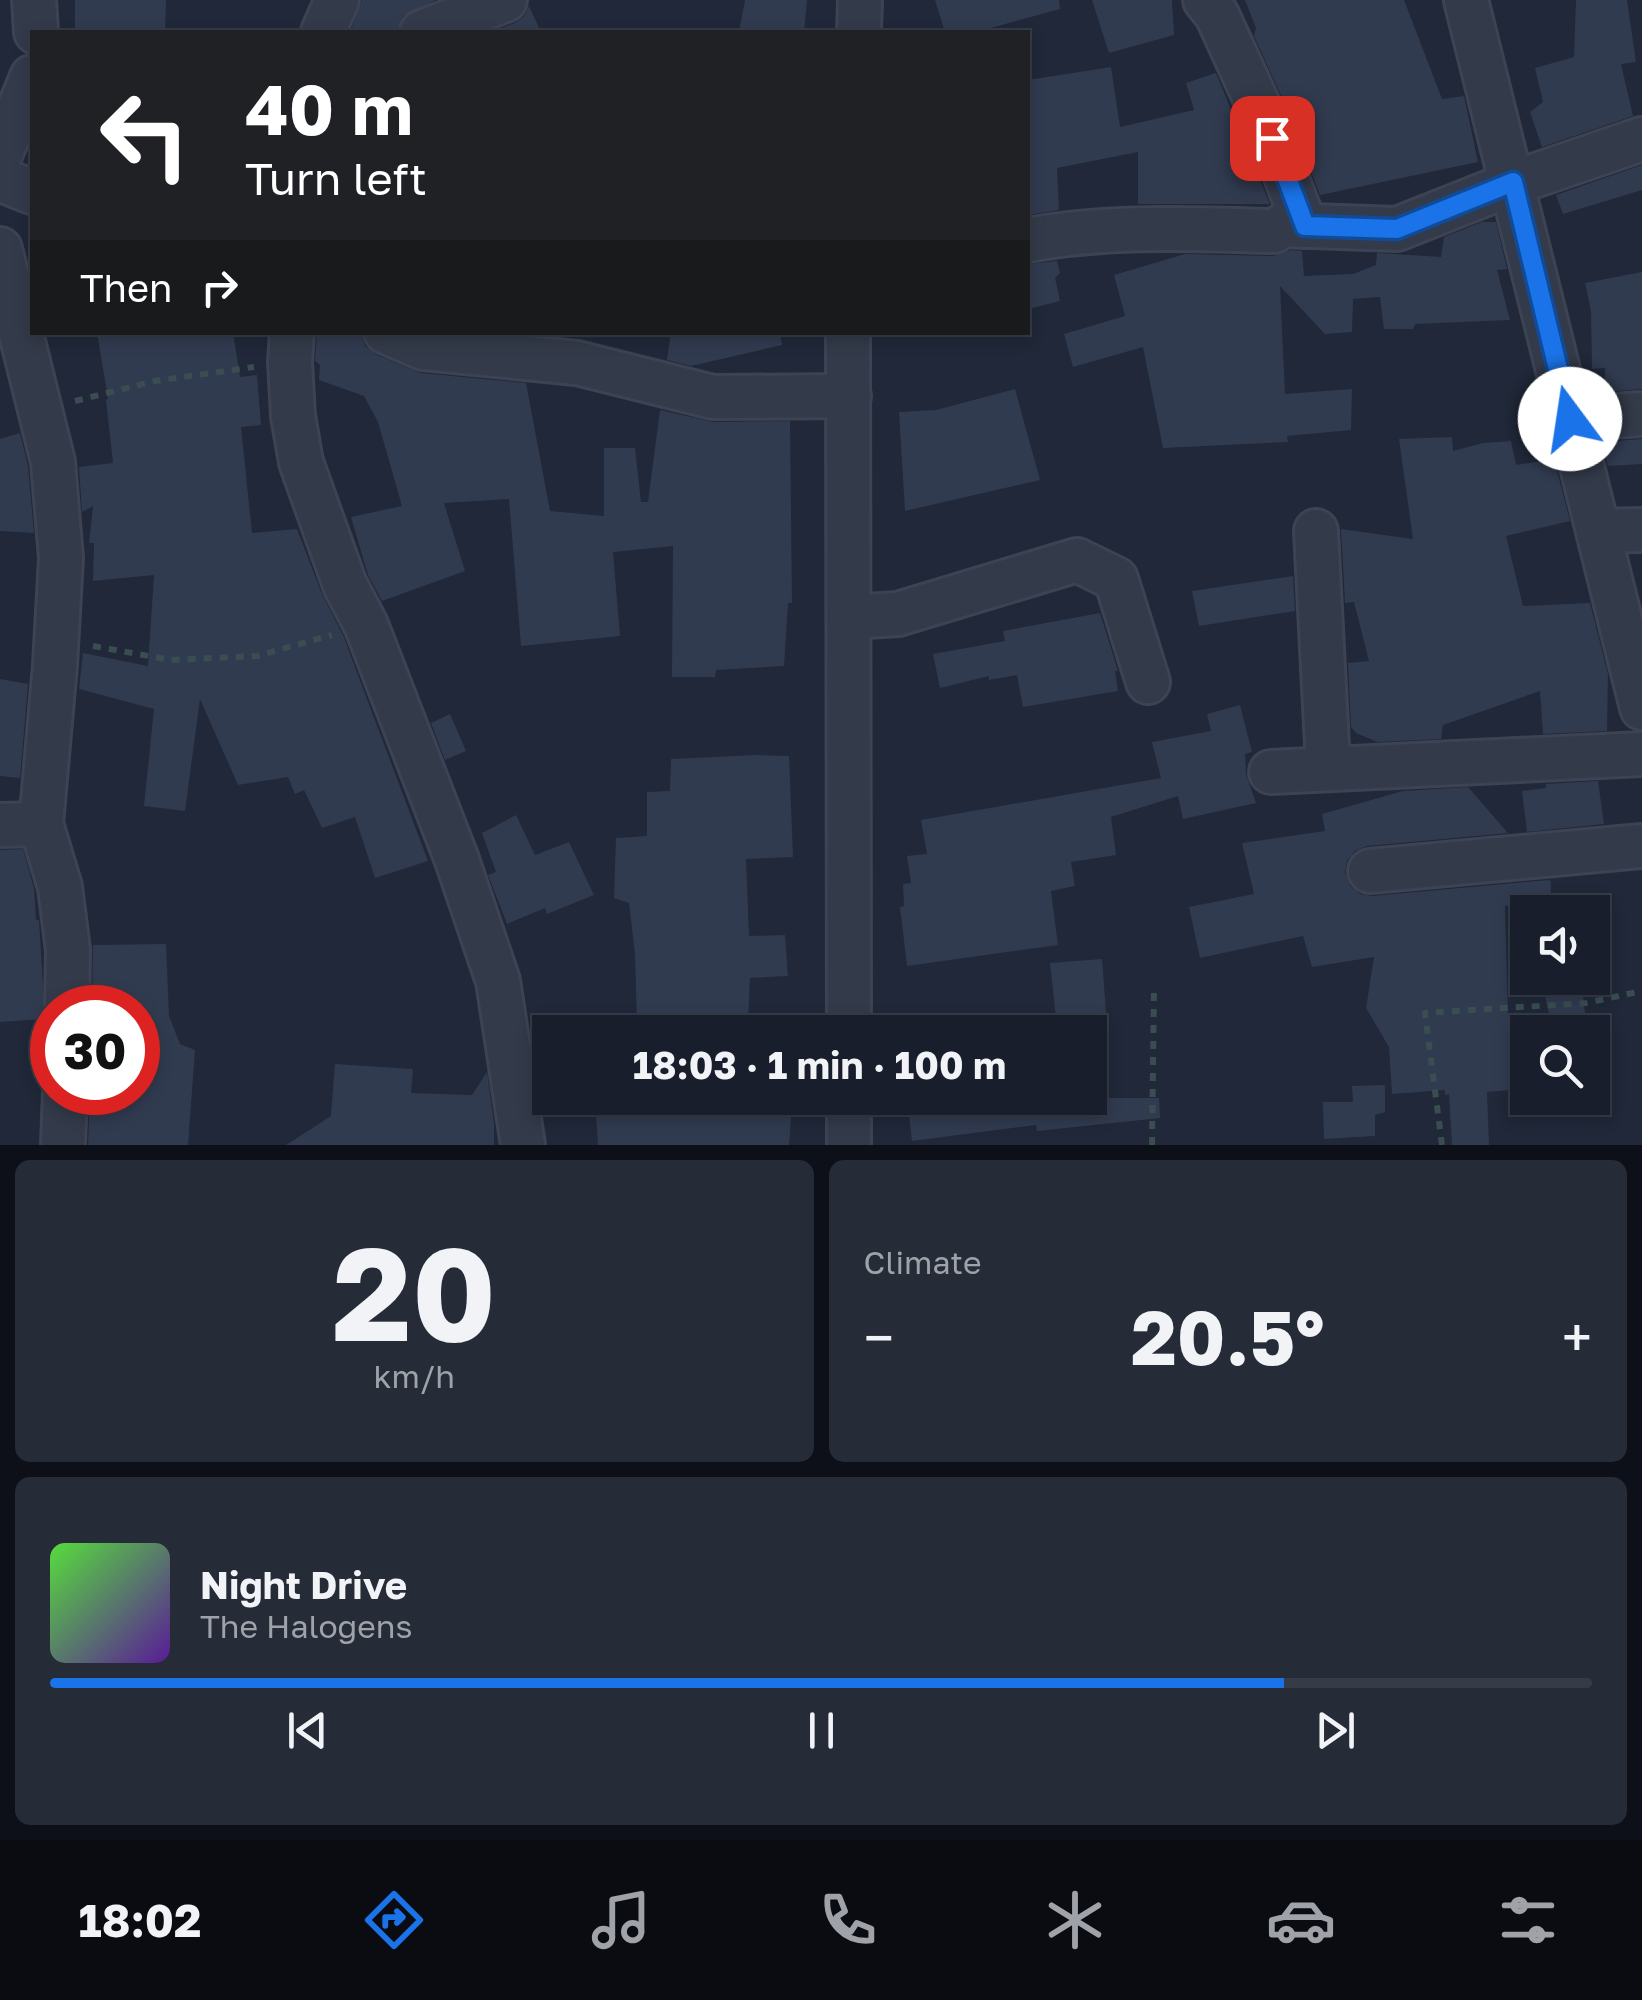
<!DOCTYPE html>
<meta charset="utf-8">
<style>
body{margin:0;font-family:"Golos Text",sans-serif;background:#252b37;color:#f1f3f6;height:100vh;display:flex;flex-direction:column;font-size:38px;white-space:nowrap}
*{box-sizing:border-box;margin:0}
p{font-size:32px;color:#9fa2a9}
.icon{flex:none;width:55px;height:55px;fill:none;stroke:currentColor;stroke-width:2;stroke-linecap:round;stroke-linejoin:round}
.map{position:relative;height:1145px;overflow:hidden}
.side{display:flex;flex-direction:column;gap:15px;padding:15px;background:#0d1018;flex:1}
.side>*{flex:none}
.hud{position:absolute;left:30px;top:30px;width:1000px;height:305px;border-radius:0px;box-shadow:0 5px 15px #0003,0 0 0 2px #363c47;background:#202124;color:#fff;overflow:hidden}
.fabs{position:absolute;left:1510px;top:895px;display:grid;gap:20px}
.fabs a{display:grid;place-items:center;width:100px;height:100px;border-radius:0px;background:#181e2b;box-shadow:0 5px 15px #0003,0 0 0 2px #363c47;font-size:50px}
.speed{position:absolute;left:30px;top:985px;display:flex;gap:20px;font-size:50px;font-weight:700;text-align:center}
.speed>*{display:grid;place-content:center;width:130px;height:130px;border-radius:50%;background:#181e2b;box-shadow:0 5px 15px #0003,0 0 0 2px #363c47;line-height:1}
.speed .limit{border:15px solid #d22;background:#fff;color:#111}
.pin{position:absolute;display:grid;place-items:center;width:85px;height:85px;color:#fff;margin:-42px;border-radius:20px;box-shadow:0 5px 15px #0006}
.me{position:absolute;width:110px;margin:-55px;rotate:346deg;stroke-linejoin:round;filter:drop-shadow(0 0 8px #0008)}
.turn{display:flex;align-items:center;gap:35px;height:210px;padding:0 50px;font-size:45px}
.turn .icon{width:130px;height:130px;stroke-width:2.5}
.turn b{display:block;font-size:70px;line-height:85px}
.then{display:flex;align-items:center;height:95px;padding:0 50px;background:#0003;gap:20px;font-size:38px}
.big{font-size:75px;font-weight:700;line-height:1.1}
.side .widget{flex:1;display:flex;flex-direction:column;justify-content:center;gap:15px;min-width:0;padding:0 35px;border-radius:15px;background:#252b37}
.side .dial{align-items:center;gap:0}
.dial b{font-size:130px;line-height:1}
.song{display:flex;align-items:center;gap:30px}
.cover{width:120px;height:120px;border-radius:15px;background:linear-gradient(135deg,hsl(110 70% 55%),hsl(270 70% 35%))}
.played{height:10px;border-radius:5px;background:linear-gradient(90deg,#1a73e8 80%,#363c47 80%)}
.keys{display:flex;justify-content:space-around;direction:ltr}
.heat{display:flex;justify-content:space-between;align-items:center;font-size:55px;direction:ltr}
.side .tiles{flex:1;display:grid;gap:15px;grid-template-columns:1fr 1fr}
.widget:last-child{grid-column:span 2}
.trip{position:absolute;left:532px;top:1015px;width:575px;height:100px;border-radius:0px;background:#181e2b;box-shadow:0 5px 15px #0003,0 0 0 2px #363c47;font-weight:700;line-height:100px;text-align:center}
.tab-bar{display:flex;height:160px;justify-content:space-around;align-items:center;background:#0a0c11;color:#9fa2a9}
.tab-bar .icon{width:70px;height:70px}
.tab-bar .current{color:#1a73e8}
.tab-bar b{font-size:45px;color:#f1f3f6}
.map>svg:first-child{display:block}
.building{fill:#313b50}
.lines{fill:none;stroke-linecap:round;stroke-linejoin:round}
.minor-casing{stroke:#3d4353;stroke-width:48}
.path{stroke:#3a4e52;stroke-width:6;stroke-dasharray:8 8;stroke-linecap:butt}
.minor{stroke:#333a49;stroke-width:42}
.route-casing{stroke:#114b97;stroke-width:25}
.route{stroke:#1a73e8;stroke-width:18}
</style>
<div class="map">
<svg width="1642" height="1145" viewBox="0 0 1642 1145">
<rect width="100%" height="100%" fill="#202839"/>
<g class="building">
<path d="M75,0H166L165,32H75Z"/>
<path d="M362,0H436L403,16L398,32H350Z"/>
<path d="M745,0H807L804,32H739Z"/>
<path d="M935,0H1059L1060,9L976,32H945Z"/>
<path d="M1092,0H1172L1174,35L1109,53Z"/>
<path d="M1245,0H1404L1442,99L1464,96L1478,162L1320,195L1283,100L1254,36L1256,28Z"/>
<path d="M1576,0H1627L1636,62L1621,64L1633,116L1542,147L1530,112L1543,102L1535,68L1574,57Z"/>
<path d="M529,6L541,32H490L515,23L524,16Z"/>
<path d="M1111,67L1120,127L1194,110L1186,83L1216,73L1270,204H1138V152L1057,168L1059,210L1028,215V80Z"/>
<path d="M1642,165V190L1563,214L1556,195Z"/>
<path d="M1482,222H1496L1507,269L1497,270L1510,320L1415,324L1413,329H1384L1380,297L1353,299L1352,332L1325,334L1280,286L1285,394L1352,389L1351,430L1287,436L1288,442L1163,448L1143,347L1073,367L1064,334L1125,316L1114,275L1185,254L1273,256L1291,250L1302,251L1304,276L1353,274L1376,265L1377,253L1441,257L1444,237Z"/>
<path d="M1057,261L1060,273L1055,278L1060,301L1028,309V264Z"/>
<path d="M1642,272V389L1604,392L1605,368L1592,369L1591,311L1585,283Z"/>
<path d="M97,332H233L240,377L257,375L261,425L241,427L252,533L297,529L322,594L343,635L428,861L375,878L355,817L322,828L304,790L295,794L288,777L238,785L200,699L185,811L144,806L154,709L79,689L83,653L148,666L154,575L93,581L94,543H89L93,506L82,512L79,467L113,463L106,400L108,399Z"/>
<path d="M317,332H361L365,346L375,354L420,373L526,383L550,511L604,516V448H635L641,502H648L660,410L713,422L790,421L792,603H788L784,666L716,670L715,677H672L673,546L613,552L620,636L521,646L509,499L444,503L465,571L382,601L368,575L351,517L402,506L378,422L364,396L319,380L320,365L315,361Z"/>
<path d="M671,332H780L782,345L691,366L667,360Z"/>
<path d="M1015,389L1040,480L905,511L899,412L936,410Z"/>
<path d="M20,433L28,466L34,533L0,531V439Z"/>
<path d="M1452,437L1453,451L1483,443L1511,441L1516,465L1554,459L1570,521L1506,536L1523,606L1590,603L1608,674L1607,731L1543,734L1540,691L1443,725L1441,739L1378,742L1356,733L1351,727L1348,663L1369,661L1354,602L1345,603L1341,529L1413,539L1399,439Z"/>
<path d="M1642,439V464L1608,466L1602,442Z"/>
<path d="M1293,576L1295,611L1199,626L1192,591Z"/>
<path d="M1100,613L1118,671H1115L1118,691L1023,707L1017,675L989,680V676L940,688L933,654L1005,641L1003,631Z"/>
<path d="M0,679L28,684L20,778L0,776Z"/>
<path d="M1240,705L1252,752L1245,754L1246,774L1256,803L1183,819L1178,796L1111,817L1116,855L1071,862L1075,886L1051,891L1058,945L907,966L900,907L904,906L903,884L911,883L907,856L927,854L921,820L1161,778L1152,742L1211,731L1207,714Z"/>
<path d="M450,714L466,751L445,760L431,723Z"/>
<path d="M756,755L789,756L793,857L746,859L749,936L785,935L788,976L750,978L748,1022L709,1020L701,1027L637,1024L635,954L629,903L614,898L616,838L647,836V792L670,791L671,759Z"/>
<path d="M1598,781L1604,824L1527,832L1522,791L1546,788V784Z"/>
<path d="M1468,787L1508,833L1367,846L1355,851L1347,861L1345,872L1350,886L1360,894L1372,896L1549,880L1551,882L1550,912L1528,914L1525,903L1505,906L1510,1090L1487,1092L1489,1145H1452L1449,1094L1445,1095V1090L1392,1094L1389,1047L1366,1008L1374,957L1312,967L1303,936L1200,958L1189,907L1254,894L1242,843L1325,831L1322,814L1403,791Z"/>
<path d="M516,815L535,855L569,842L594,895L547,914L545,908L507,924L488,875L496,872L482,833Z"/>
<path d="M23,849L34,888L36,920H39L45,1019L0,1022V850Z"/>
<path d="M166,944L169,1016L180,1044L195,1050L188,1145H88L90,1092H138V1008H92L93,945Z"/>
<path d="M1102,959L1106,1013L1056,1018L1050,963Z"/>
<path d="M1541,978H1581L1587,1032H1553Z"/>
<path d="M335,1064L413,1069L411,1093L472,1095L487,1072L494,1123V1145H286L331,1116Z"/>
<path d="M1385,1085V1112L1375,1115V1136L1324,1139L1323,1102H1353L1352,1086Z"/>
<path d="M595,1098H726V1107L792,1104L789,1145H598Z"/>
<path d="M907,1098H1159L1160,1118L1037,1131L1036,1125L912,1141Z"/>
</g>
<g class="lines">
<g class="minor-casing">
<g id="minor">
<path d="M34,0L36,32"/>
<path d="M1205,0L1217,15L1260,109L1305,226"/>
<path d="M1466,0L1642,708"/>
<path d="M323,32L337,0"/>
<path d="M422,32L505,0"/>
<path d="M859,32L860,0"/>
<path d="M0,155L32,77"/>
<path d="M0,179L32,192"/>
<path d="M1028,240C1109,225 1191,229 1274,231L1284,225L1397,229L1513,183L1642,139"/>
<path d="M0,249L53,462L61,558L55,665L41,824L60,887L68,950L67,1008"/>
<path d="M292,332L290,362L293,416L301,462L345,585L366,625L457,860L498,981L523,1145"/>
<path d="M386,332L423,348L577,363L713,397L849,396"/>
<path d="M848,332L849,1032"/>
<path d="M1570,419L1642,414"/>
<path d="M1316,531L1327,746L1332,768"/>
<path d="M1598,531L1642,530"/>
<path d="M849,617L898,614L1077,560L1116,579L1148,682"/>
<path d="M1271,772L1642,754"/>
<path d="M0,825L41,824"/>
<path d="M1370,871L1642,846"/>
<path d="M63,1145L65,1092"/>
<path d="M849,1145V1098"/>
</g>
</g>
<g class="path">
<path d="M75,401L155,381L254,367"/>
<path d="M93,646L171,660L257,656L332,635"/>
<path d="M1152,1145L1154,988"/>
<path d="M1442,1145L1425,1013L1586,1003L1642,991"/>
</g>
<use href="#minor" class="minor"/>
</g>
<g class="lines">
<g class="route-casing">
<path id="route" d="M1272,138L1305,226L1397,229L1513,182L1570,419"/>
</g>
<use href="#route" class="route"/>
</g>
</svg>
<div class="fabs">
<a><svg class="icon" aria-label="sound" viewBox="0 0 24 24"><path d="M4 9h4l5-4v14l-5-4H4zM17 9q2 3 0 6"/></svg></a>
<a><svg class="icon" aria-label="search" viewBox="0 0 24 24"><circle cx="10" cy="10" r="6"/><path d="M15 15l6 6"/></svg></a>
</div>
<div class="speed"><div class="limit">30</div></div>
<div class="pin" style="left:1272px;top:138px;background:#d93025"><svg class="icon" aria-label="arrive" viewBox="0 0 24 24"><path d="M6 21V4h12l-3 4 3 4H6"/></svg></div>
<svg class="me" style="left:1570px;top:419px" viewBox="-20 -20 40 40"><circle r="19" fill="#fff"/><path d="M0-13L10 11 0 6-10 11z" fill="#1a73e8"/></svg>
<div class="trip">18:03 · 1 min · 100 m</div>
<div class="hud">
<div class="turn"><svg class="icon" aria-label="left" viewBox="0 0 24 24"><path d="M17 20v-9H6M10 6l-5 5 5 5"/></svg><div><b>40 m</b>Turn left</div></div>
<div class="then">Then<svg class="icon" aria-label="right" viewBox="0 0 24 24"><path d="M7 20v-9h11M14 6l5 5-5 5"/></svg></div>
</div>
</div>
<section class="side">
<div class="tiles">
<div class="widget dial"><b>20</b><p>km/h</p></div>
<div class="widget"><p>Climate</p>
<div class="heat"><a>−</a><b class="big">20.5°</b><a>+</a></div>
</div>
<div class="widget">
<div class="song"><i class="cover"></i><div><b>Night Drive</b><p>The Halogens</p></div></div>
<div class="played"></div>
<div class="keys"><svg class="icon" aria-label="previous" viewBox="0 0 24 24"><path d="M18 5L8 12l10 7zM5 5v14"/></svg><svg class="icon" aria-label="pause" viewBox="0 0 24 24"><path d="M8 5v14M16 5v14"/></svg><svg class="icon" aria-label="next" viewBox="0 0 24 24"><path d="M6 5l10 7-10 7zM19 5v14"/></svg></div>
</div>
</div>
</section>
<nav class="tab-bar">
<b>18:02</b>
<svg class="icon current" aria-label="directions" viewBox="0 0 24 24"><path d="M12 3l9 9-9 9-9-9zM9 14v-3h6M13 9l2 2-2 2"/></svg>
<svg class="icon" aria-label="music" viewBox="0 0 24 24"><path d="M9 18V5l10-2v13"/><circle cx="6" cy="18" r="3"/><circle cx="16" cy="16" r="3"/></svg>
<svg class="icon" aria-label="phone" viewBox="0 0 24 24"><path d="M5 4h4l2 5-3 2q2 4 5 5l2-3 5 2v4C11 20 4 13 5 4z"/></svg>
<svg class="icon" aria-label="climate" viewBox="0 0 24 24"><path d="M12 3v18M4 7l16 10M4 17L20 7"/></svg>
<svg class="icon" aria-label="car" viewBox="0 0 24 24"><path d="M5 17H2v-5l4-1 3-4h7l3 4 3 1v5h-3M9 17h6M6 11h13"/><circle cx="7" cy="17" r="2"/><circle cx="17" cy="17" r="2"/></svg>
<svg class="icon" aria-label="filters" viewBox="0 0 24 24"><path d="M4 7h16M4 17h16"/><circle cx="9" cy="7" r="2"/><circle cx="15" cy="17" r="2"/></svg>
</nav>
